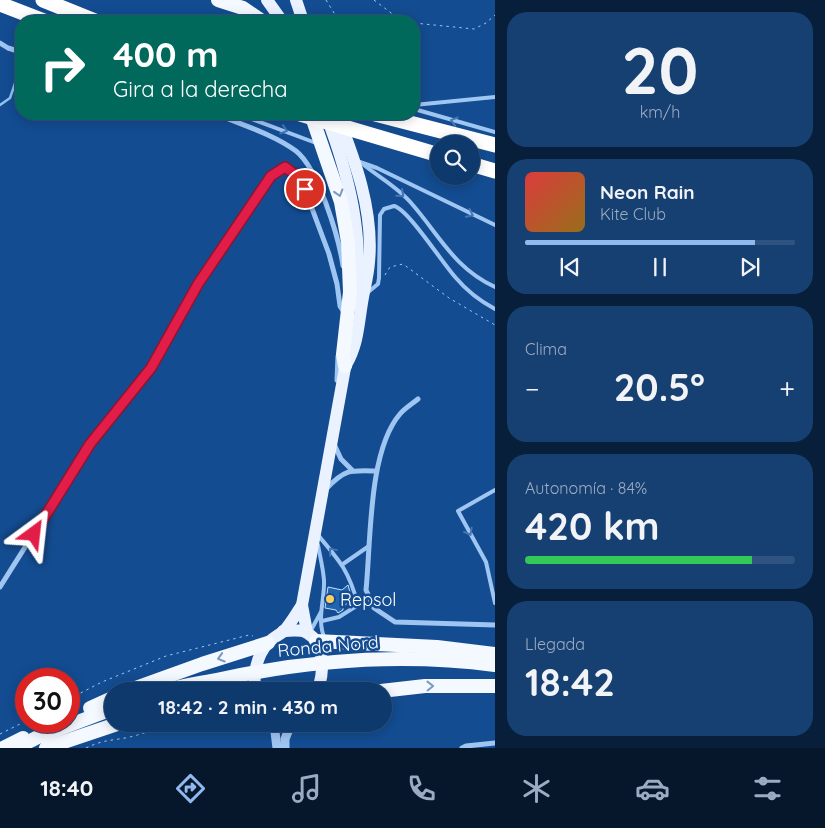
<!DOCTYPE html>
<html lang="es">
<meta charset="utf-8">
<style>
body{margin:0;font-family:Quicksand,sans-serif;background:#174072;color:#f1f3f6;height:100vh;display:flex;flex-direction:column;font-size:19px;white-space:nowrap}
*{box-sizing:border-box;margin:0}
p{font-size:16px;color:#9bacc2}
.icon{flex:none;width:28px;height:28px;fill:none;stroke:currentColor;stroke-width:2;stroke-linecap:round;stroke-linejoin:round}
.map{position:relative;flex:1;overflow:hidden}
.details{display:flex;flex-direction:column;gap:12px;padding:12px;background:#081f3c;width:330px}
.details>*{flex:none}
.banner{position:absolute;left:15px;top:15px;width:405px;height:105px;border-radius:20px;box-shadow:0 2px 12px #0003,0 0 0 1px #2e5380;background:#00695c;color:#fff;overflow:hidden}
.controls{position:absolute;left:430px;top:135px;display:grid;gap:10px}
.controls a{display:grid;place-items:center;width:50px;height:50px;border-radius:50%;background:#0e396d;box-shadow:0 2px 12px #0003,0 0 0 1px #2e5380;font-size:25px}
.speed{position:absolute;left:15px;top:668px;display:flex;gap:10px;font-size:25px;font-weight:700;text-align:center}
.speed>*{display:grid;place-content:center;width:65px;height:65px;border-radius:50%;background:#0e396d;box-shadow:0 2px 12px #0003,0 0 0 1px #2e5380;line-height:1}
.speed .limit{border:8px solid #d22;background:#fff;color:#111}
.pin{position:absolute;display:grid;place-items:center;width:42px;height:42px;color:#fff;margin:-21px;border:2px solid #fff;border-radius:50%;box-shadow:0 1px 5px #0007}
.me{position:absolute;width:55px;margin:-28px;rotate:30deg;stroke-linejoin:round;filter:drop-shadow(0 0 4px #0008)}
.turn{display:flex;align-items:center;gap:18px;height:105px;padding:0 15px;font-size:22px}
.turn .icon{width:65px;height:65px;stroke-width:2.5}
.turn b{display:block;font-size:35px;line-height:42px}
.big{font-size:38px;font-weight:700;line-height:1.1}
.details .card{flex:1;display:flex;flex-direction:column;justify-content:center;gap:8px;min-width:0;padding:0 18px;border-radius:20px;background:#174072}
.details .dial{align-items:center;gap:0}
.dial b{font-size:65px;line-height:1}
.song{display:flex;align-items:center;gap:15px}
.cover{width:60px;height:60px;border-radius:8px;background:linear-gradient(135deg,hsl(0 70% 55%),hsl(40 70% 35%))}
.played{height:5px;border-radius:2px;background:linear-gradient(90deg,#90b9f0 85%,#2e5380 85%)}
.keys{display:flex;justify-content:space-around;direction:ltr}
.heat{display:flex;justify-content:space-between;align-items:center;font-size:28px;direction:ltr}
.charge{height:8px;border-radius:4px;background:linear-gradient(90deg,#34c759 84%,#2e5380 0)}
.trip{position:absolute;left:104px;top:682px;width:288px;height:50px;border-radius:25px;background:#0e396d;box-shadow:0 2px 12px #0003,0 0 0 1px #2e5380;font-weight:700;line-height:50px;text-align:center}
.tabs{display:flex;height:80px;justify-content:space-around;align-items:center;background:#06172c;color:#9bacc2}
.tabs .icon{width:35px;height:35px}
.tabs .on{color:#90b9f0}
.tabs b{font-size:22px;color:#f1f3f6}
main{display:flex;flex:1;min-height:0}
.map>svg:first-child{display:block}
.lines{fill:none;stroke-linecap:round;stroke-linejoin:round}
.stream{stroke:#91c1f5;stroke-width:2.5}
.building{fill:#2164b0;stroke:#c6e0fc}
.path{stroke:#9fc6f2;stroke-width:1;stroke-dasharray:2.5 4;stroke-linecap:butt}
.service{stroke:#9fc6f2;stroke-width:4}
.minor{stroke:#9fc6f2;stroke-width:5}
.tertiary{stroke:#9fc6f2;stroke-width:9}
.primary{stroke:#eaf2ff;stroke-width:12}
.trunk{stroke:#f4f8ff;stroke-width:14}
.motorway{stroke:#fff;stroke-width:15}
.oneway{stroke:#4477b3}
.oneway2{stroke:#7899c2}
.route-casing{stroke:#92132f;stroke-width:12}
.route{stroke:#e11d48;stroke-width:9}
.poi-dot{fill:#ffce60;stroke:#134c91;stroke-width:2}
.labels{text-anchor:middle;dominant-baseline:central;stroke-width:5;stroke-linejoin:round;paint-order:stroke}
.poi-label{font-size:18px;fill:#fff;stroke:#134c91;text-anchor:start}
.street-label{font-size:18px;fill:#fff;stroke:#134c91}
</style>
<main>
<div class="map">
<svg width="495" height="748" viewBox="0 0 495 748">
<rect width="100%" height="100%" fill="#134c91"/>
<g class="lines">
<path class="stream" d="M0,105L10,98L21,66"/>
</g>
<path class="building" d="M348,585L352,599L343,607V610L338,613L336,610L325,608L328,587L342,590Z"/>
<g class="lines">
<g class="path">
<path d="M326,0L339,21"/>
<path d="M374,0L399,19L408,21"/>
<path d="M414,23L474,29L486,23L495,15"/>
<path d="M385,275L390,267L403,264L449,298L495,325"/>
<path d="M69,699L102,682L166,656L249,635L253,636"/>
<path d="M0,734L26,721"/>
<path d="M86,748C103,740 108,741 125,738C142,735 158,727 175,724"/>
</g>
<g class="service">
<path d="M414,105L495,97"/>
<path d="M414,109L495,132"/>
<path d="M238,114L316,143"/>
<path d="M357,161L377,168L495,225"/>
<path d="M364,165C380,178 399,188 412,204C440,236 454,268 495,287"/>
<path d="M367,293L378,284L379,278L380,215L384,209L394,206C408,209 443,264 456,278C467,291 480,301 495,309"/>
<path d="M495,490L458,511L486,562L495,603"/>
<path d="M317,534C340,561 349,571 358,605L339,617L322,621"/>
<path d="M318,545C320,556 323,568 324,580C325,600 316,620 325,639"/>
<path d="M343,564L369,546"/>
<path d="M310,632L321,612"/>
</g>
<g class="minor">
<path d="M0,43L8,48L21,52"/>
<path d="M216,114C242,125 273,134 296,151C318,168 339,238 343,266"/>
<path d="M337,380L338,356"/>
<path d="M418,399C412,404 405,408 400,414C368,451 371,542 366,590L374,608L395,622L495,625"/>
<path d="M334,444L341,459L352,470"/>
<path d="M326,489C345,469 350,470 376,471"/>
<path d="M0,587L90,444L151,368L198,284L271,177L285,167L291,170L301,179L329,254L337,284L340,306L344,312"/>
<path d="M462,748L466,746L495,743"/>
</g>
<g class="tertiary">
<path d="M274,724L277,748"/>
<path d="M285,748V739L291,724"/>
</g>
<g class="primary">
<path d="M267,0L282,21"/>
<path d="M296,0L303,21"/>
<path d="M337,114C355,160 374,211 369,262C368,276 364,290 362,303C358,327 358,344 346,365"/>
<path d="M326,115C349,175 365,238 355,303"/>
<path d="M302,605L307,632"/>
<path d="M283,631C291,631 301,629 307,633C326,643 324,675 317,691"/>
<path d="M256,691C252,676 257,655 268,643C273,638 279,635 284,631C291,623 296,614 302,605L347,357"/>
</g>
<g class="trunk">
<path d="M218,0L243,8L262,21"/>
<path d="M311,114L341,202L348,242L350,292L343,354L345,366"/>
<path d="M316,641L437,647L495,654"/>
<path d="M127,691L202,664L268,643"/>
<path d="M165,691C183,685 203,683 221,679C310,660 404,653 495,665"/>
<path d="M381,691L425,686H495"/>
<path d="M90,708L112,698"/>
<path d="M3,748L23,738"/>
<path d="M16,748L38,737L112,709"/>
<path d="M46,748L117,724"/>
</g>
<g class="motorway">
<path d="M43,0L95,21"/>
<path d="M0,4L44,21"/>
<path d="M300,114L439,155"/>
<path d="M375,114L495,145"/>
<path d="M471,164L495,171"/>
</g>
</g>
<defs><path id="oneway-chevron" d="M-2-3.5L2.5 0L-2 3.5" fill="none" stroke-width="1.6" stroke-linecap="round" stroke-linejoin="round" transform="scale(1.25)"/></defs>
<g class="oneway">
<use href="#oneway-chevron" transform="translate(454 121) rotate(-164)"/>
<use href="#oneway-chevron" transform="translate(284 130) rotate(18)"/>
<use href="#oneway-chevron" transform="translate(401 194) rotate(41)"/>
<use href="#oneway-chevron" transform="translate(470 214) rotate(26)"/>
<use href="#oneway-chevron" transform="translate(469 532) rotate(61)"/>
<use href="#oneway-chevron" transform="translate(332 551) rotate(-130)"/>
</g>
<g class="oneway2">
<use href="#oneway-chevron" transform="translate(339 193) rotate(73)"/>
<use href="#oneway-chevron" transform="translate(221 658) rotate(163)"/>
<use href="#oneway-chevron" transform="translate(430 686) rotate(-1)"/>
</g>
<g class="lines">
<g class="route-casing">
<path id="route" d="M34,534L90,444L151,368L198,284L271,176L285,167L301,179L305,189"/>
</g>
<use href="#route" class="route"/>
</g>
<circle class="poi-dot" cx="330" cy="599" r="5"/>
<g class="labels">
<g class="poi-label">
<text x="340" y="599">Repsol</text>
</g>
<g class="street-label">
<text transform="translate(328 646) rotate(-5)">Ronda Nord</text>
</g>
</g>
</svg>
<div class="controls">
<a><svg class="icon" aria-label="search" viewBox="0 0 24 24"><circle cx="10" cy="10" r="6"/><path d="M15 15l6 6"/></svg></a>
</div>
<div class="speed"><div class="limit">30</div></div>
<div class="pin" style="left:305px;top:189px;background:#d93025"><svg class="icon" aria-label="arrive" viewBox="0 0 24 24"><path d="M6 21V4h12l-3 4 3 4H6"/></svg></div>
<svg class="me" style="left:34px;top:534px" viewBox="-20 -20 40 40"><path d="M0-17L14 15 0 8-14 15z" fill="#e11d48" stroke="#fff" stroke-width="4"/></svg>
<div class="trip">18:42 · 2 min · 430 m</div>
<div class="banner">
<div class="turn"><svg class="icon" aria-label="right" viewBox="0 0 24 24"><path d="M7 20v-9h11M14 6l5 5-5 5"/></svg><div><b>400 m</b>Gira a la derecha</div></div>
</div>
</div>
<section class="details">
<div class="card dial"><b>20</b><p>km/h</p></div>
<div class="card">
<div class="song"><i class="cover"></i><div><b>Neon Rain</b><p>Kite Club</p></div></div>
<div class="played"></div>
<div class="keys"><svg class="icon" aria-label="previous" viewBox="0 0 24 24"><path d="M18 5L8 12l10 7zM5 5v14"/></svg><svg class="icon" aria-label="pause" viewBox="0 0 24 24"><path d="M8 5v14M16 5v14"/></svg><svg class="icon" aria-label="next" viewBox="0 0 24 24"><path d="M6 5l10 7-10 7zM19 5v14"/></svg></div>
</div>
<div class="card"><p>Clima</p>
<div class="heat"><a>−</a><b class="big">20.5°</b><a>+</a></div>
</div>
<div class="card"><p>Autonomía · 84%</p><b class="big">420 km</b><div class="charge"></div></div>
<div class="card"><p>Llegada</p><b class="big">18:42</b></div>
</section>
</main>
<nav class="tabs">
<b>18:40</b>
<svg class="icon on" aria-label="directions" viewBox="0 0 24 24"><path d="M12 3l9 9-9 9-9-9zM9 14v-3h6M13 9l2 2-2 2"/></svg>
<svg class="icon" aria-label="music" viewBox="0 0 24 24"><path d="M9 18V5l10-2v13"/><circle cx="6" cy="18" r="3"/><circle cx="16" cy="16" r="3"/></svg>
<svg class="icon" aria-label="phone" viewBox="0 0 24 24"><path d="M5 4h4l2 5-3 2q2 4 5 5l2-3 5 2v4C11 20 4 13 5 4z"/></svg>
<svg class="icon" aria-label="climate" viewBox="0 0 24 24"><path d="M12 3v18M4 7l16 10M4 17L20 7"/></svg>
<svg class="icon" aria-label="car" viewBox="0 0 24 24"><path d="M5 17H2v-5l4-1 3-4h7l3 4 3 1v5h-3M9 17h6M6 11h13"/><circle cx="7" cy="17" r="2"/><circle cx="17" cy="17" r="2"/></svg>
<svg class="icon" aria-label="filters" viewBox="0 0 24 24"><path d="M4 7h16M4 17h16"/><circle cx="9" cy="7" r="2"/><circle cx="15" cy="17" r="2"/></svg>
</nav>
